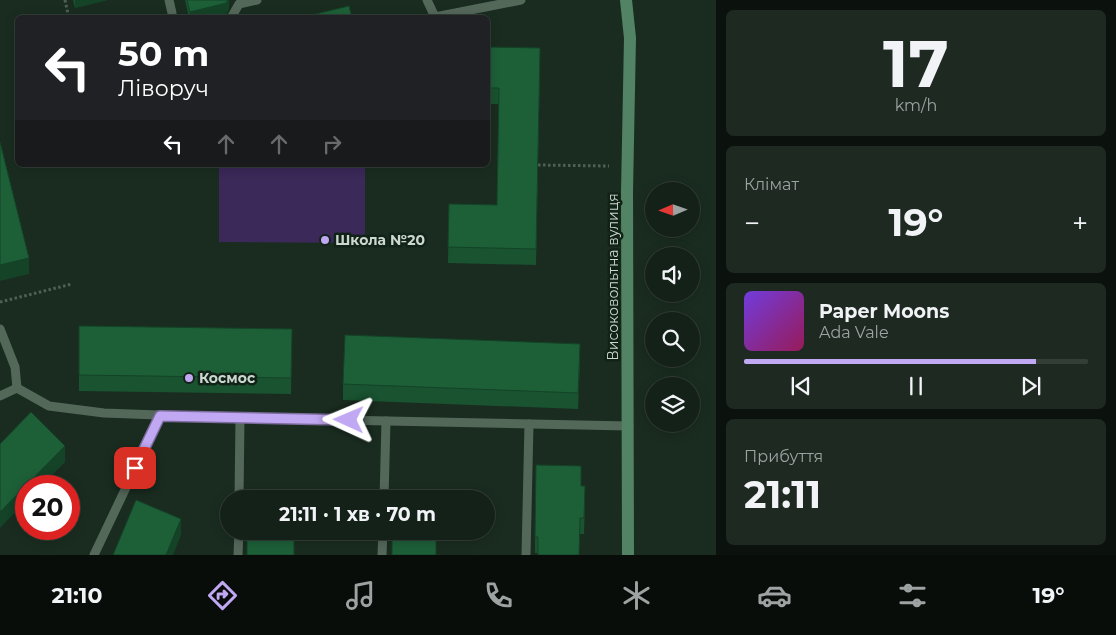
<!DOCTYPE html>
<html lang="uk">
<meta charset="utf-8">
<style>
body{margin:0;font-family:Montserrat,sans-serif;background:#1d2921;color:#f1f3f6;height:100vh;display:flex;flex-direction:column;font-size:19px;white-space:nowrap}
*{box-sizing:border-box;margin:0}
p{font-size:16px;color:#9da3a2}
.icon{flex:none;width:28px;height:28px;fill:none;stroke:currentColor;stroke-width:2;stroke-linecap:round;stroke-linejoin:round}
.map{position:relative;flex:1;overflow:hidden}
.details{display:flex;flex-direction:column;gap:10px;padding:10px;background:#0b120d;width:400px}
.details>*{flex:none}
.top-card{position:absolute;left:15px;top:15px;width:475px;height:152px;border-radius:8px;box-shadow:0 2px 12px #0003,0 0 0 1px #333e37;background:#202124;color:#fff;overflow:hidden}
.needle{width:32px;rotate:268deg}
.fabs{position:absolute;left:645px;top:182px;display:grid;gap:10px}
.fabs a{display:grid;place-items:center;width:55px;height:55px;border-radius:50%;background:#142118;box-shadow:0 2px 12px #0003,0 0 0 1px #333e37;font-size:25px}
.speed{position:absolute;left:15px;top:475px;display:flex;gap:10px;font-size:25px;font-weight:700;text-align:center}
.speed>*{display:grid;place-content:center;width:65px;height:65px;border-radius:50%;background:#142118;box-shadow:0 2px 12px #0003,0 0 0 1px #333e37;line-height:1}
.speed .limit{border:8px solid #d22;background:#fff;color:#111}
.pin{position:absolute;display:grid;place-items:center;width:42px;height:42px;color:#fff;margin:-21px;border-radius:10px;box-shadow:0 2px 8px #0006}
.me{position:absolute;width:55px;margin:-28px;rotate:271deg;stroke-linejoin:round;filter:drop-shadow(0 0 4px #0008)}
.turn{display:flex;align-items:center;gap:18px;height:105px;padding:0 20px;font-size:22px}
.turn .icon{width:65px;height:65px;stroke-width:2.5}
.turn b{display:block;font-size:35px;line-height:42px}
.lanes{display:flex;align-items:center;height:48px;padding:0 20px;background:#0003;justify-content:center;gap:25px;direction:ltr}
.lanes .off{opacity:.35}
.big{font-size:38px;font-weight:700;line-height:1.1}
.details .widget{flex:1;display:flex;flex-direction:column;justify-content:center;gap:8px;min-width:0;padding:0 18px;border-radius:8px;background:#1d2921}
.details .dial{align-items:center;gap:0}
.dial b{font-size:65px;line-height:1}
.song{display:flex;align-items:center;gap:15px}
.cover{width:60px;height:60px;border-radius:8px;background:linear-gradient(135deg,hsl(260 70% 55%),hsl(330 70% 35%))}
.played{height:5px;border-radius:2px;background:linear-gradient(90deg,#c0a8f3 85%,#333e37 85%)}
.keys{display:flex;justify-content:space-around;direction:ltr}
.heat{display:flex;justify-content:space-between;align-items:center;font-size:28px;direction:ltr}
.trip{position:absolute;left:220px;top:490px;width:275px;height:50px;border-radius:25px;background:#142118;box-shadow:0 2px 12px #0003,0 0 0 1px #333e37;font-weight:700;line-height:50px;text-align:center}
.dock{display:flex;height:80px;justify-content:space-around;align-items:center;background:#080d0a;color:#9da3a2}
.dock .icon{width:35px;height:35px}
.dock .current{color:#c0a8f3}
.dock b{font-size:22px;color:#f1f3f6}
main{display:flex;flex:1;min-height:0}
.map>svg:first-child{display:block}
.green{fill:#3b2959}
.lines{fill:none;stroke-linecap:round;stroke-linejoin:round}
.path{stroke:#506055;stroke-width:3;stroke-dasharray:2.5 2.5;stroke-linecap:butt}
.service{stroke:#54685a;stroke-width:9}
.secondary{stroke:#528364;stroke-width:12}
.wall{fill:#195330}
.shaded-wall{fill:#144327}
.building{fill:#1d6038;stroke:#144327}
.route-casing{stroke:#7d6d9e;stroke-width:12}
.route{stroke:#c0a8f3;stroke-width:9}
.poi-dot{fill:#c0a8f3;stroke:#112317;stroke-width:2}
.labels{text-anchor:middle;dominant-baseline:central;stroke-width:5;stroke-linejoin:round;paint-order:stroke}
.poi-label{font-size:14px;font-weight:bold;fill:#ccd7cf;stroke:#112317;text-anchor:start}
.street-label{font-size:14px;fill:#ccd7cf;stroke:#112317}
</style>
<main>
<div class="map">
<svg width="716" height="555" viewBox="0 0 716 555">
<rect width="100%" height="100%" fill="#1a2c20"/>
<path class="green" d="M219,166L365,167V243L219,242Z"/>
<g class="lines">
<g class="path">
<path d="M65,0L68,14"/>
<path d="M538,165L609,166"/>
<path d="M0,302L72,284"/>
</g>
<g class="service">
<path d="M169,0L172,13"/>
<path d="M427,0L435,17L521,0"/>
<path d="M231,18L239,4L257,0"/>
<path d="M0,329L15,367L17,388"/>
<path d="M0,396L17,388L49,406L104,413L240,418L629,426"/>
<path d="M239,499L240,418"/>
<path d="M384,499L386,421"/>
<path d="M94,555L160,416"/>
<path d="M238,555L239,531"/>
<path d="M382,555L383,531"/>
<path d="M526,555L529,424"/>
</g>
<path class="secondary" d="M626,0L630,38L627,192L628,555"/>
</g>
<g class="wall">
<path d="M73,0H107L75,8Z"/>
<path d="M185,0H229V9L226,14L210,18H189Z"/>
<path d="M488,47L540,65L536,265L448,263L449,204L497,205L499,104H488Z"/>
<path d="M79,326L292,329L291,394L79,391Z"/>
<path d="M580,360L578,409L343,400V384Z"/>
<path d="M581,486L585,502L584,534H580L538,553H535V537Z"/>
</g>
<g class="shaded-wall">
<path d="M75,0H107L75,8Z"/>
<path d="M229,0V9L226,14L210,18H190V12Z"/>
<path d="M29,258V274L0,281V265Z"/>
<path d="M580,344V360L578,409V393Z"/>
<path d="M65,446V462L41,486H26V501L0,528V512Z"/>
<path d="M181,519V535L173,555H166Z"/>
</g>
<g class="building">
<path d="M187,0H228L226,3L190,12Z"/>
<path d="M349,6L352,18H299Z"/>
<path d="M488,47L540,48L536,249L448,247L449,204L497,205L499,88H488Z"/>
<path d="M0,142L29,258L0,265Z"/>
<path d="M79,326L292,329L291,378L79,375Z"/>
<path d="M345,335L580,344L578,393L343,384Z"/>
<path d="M31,412L65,446L0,512V444Z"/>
<path d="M536,465L581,466V486H585L584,518H580L579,555H538V537H535Z"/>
<path d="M136,500L181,519L166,555H113Z"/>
<rect x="392" y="535" width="44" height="20"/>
<path d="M247,538L294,539V555H247Z"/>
</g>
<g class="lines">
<g class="route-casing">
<path id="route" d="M135,468L160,416L349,420"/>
</g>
<use href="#route" class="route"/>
</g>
<g class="poi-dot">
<circle cx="325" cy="240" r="5"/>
<circle cx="189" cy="378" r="5"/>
</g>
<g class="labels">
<g class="poi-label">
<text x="335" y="240">Школа №20</text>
<text x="199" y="378">Космос</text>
</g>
<g class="street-label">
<text transform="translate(613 277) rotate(-90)">Високовольтна вулиця</text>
</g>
</g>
</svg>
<div class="fabs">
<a><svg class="needle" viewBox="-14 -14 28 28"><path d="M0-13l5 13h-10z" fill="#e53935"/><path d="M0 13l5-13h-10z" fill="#9da3a2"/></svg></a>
<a><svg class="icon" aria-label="sound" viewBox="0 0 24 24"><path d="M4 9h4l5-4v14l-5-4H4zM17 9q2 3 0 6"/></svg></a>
<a><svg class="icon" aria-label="search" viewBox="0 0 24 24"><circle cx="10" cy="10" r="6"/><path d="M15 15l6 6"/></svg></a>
<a><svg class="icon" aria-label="layers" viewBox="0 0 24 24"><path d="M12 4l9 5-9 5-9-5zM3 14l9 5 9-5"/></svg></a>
</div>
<div class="speed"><div class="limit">20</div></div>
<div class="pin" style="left:135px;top:468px;background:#d93025"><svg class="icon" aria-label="arrive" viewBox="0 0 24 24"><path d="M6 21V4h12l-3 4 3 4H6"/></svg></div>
<svg class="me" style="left:349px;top:420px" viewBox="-20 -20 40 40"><path d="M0-17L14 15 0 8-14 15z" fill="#c0a8f3" stroke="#fff" stroke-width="4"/></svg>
<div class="trip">21:11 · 1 хв · 70 m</div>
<div class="top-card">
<div class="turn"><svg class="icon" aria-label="left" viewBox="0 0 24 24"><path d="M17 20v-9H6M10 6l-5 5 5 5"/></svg><div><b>50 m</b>Ліворуч</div></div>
<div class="lanes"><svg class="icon" aria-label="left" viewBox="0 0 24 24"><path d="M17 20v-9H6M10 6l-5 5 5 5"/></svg><svg class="icon off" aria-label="ahead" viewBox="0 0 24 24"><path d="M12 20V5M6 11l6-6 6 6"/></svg><svg class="icon off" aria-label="ahead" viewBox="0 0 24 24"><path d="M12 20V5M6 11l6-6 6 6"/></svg><svg class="icon off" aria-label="right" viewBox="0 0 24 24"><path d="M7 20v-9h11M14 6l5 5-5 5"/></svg></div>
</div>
</div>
<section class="details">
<div class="widget dial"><b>17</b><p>km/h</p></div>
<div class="widget"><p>Клімат</p>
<div class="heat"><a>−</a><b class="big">19°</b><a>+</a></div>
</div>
<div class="widget">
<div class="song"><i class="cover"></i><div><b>Paper Moons</b><p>Ada Vale</p></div></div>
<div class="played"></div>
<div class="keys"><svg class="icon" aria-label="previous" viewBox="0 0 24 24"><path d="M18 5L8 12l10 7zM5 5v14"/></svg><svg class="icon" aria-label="pause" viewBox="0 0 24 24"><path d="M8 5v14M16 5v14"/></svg><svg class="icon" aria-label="next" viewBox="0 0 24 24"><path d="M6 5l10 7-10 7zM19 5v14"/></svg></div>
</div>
<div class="widget"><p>Прибуття</p><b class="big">21:11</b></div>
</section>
</main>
<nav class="dock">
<b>21:10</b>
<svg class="icon current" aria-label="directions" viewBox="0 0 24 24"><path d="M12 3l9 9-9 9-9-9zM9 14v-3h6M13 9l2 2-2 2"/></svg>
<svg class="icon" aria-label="music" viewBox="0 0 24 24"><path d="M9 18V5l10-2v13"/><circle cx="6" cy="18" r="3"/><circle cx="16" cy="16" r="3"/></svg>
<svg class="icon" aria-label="phone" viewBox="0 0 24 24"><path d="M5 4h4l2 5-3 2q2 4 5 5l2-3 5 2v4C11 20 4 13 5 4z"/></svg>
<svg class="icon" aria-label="climate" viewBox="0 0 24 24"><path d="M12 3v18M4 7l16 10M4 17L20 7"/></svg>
<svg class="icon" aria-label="car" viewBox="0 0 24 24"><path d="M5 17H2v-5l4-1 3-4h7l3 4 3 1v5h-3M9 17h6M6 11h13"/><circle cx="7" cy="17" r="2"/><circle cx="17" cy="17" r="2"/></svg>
<svg class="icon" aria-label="filters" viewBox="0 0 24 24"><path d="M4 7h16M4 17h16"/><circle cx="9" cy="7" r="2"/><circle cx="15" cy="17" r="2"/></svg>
<b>19°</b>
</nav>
